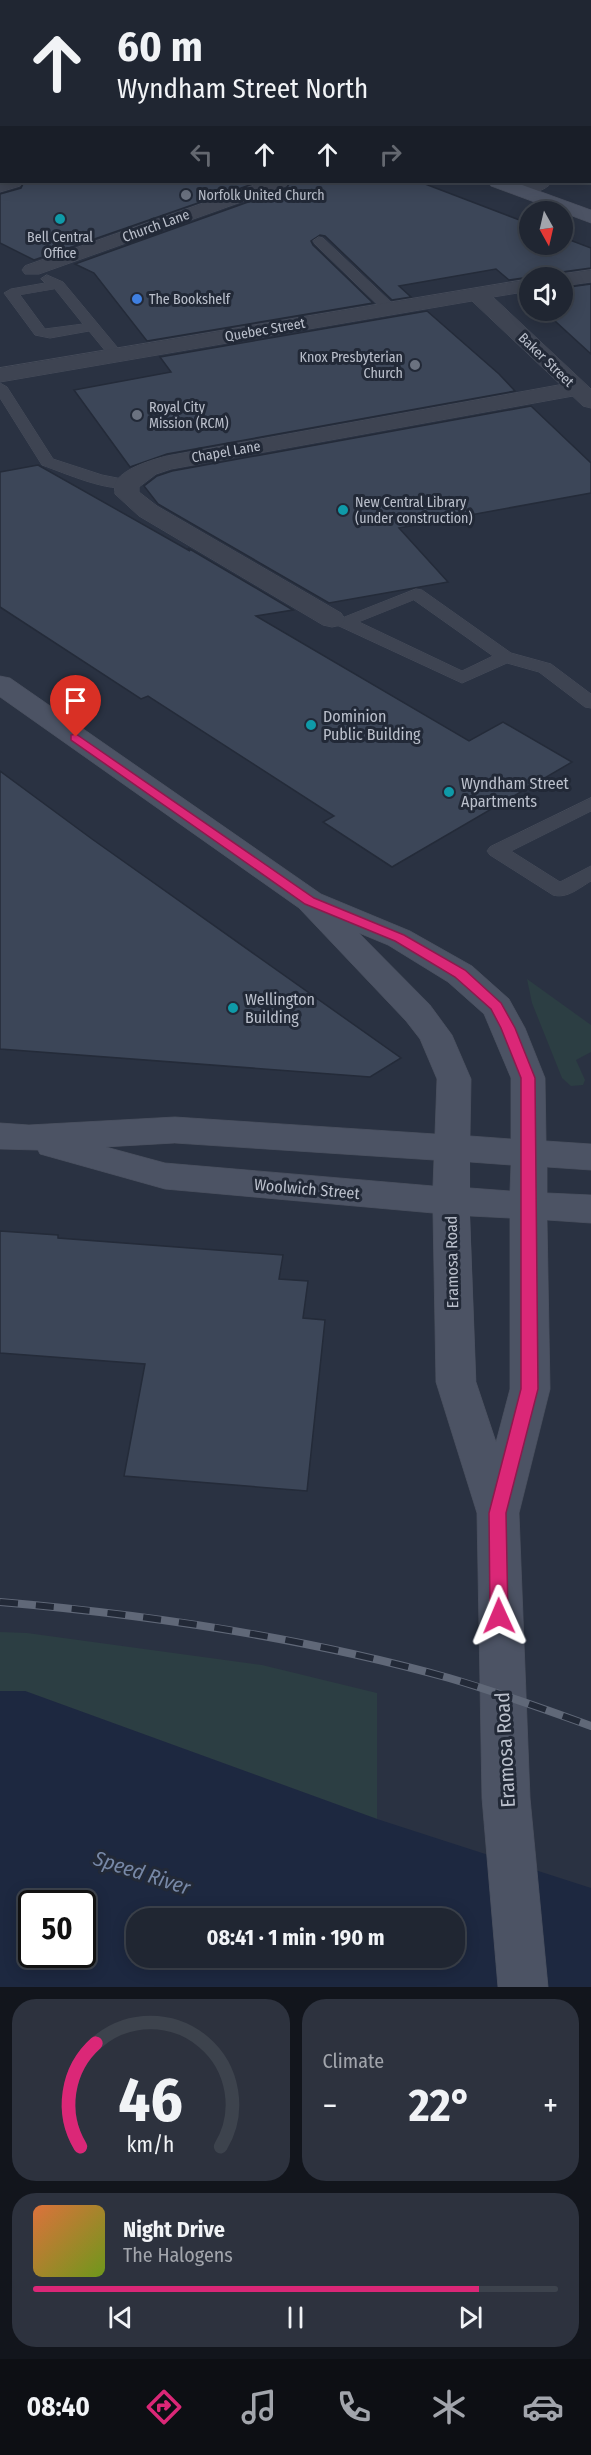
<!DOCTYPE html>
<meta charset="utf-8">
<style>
body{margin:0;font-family:"Fira Sans Condensed",sans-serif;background:#2d323e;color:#f1f3f6;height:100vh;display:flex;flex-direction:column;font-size:22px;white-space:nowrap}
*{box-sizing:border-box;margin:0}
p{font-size:20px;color:#a2a5ac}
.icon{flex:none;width:33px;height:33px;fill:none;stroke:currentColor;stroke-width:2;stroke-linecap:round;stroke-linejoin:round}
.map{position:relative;height:1987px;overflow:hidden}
.panel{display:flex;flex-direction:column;gap:12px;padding:12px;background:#12151c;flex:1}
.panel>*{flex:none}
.banner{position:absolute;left:0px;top:0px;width:591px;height:183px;box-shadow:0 3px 15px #0003,0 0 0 2px #3d434d;background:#202632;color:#f1f3f6;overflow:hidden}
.needle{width:39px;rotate:172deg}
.tools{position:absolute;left:519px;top:201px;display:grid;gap:12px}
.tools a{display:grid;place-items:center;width:54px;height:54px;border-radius:50%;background:#202632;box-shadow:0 3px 15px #0003,0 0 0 2px #3d434d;font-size:30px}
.speed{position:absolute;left:18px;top:1890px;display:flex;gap:12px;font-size:30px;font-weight:700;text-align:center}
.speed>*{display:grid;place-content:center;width:78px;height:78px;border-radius:50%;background:#202632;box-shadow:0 3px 15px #0003,0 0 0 2px #3d434d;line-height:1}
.speed .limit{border:3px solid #111;border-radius:9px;background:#fff;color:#111}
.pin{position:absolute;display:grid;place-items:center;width:51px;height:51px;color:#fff;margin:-62px -26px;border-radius:50% 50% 50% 0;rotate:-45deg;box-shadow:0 0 6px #0007}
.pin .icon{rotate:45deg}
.me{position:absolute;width:66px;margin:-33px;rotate:359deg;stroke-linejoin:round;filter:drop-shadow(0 0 4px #0008)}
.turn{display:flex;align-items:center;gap:21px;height:126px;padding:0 18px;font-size:27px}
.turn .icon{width:78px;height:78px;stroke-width:2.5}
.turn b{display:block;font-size:42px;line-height:51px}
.lanes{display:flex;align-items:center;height:57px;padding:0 18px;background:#0003;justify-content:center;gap:30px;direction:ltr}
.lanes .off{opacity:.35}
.big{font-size:45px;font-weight:700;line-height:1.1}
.panel .widget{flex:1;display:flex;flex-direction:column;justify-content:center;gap:9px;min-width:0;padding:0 21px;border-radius:24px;background:#2d323e}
.panel .dial{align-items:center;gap:0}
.dial svg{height:156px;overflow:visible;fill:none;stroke:#3d434d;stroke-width:7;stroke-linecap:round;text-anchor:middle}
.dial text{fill:#f1f3f6;stroke:none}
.song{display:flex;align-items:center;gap:18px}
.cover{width:72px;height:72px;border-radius:9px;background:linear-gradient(135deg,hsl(20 70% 55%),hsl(80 70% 35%))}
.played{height:6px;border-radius:3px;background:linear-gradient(90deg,#db2777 85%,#3d434d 85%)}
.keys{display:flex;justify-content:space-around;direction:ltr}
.heat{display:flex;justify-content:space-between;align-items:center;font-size:33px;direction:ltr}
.panel .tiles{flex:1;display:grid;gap:12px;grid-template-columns:1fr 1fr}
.widget:last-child{grid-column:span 2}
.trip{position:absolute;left:126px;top:1908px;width:339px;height:60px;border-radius:24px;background:#202632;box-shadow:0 3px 15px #0003,0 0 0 2px #3d434d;font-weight:700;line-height:60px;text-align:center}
.dock{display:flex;height:96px;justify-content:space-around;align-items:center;background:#0d0f14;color:#a2a5ac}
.dock .icon{width:42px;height:42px}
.dock .selected{color:#db2777}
.dock b{font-size:27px;color:#f1f3f6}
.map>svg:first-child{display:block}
.green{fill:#2c3e43}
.water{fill:#1d2840;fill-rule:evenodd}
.building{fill:#3c4658;stroke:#242b39;stroke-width:1.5}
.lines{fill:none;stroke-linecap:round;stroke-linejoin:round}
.service-casing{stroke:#474d5b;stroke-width:1}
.minor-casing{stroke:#474d5b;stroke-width:1}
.tertiary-casing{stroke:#474d5b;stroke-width:1}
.secondary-casing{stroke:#474d5b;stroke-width:1}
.service{fill:#3e4452;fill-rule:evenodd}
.minor{fill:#3e4452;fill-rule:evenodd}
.tertiary{fill:#3e4452;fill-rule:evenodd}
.secondary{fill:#4c5364;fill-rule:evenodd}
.rail-casing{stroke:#606878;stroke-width:8}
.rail{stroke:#222937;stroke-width:6;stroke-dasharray:18;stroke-linecap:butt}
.route{fill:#db2777;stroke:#8e194d;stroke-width:1.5}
.worship-dot{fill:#6b7280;stroke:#222937;stroke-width:2}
.culture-dot{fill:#0f9aa8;stroke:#222937;stroke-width:2}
.shop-dot{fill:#3f7fe0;stroke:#222937;stroke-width:2}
.labels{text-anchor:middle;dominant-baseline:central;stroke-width:6;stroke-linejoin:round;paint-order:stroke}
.far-poi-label{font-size:14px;fill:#bbc0cc;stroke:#222937;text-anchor:start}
.far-street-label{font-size:14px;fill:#bbc0cc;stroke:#222937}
.poi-label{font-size:16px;fill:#bbc0cc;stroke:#222937;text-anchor:start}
.street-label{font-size:16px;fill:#bbc0cc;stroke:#222937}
.near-street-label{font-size:20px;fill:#bbc0cc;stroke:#222937}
.near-water-label{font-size:21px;font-style:italic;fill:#7788a7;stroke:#222937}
</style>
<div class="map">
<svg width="591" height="1987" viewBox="0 0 591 1987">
<rect width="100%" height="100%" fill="#2a3242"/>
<g class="green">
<path d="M527,979L591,1025V1052L576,1060L585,1080L583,1085L571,1086L562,1078L532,1003Z"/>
<path d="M0,1632L27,1633L262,1665L377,1693V1819L25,1691H0Z"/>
</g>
<path class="water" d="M0,1691H25L377,1819L591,1888V1987H0ZM32,1904H82V1954H32ZM136,1918H454V1958H136Z"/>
<g class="building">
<path d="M24,182H258L34,260L0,243V194L21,188Z"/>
<path d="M290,182H420L530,224V244H562V237L591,248V268L562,272L552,278L530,277L509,280L496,269L399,286L411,297L392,300L325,236L320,235L311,241L313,245L373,303L147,341L94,273L75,264L287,188Z"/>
<path d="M591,284V354L543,310H562V288Z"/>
<path d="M427,311L499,374L515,391L167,454L130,467L74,390L171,372L160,357Z"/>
<path d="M531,406L591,463V493L399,528L448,582L329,603L158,504L144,486L157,476L172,471Z"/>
<path d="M38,465L190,551L188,548L293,610L256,616L469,741L503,722L572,762L392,867L323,822L334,816L148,696L141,699L0,607V472Z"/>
<path d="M0,771L92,839L401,1058L370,1077L0,1049Z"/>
<path d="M0,1231L58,1235V1238L283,1255L279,1279L308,1281L303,1318L325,1320L307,1491L124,1476L145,1364L0,1353Z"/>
</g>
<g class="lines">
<g class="service-casing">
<g id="service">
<path d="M319,237L323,238L394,305L396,308L394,311H384L315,244L313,241Z"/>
<path d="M47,275L63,282L122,353L124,356L122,359H112L89,331L50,338L35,335L4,293L11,289L45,283L41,279ZM55,289L83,324L45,329L20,295Z"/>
<path d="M0,383L7,387L53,459L102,475L132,481L135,484L132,487C109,493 65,473 42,465L0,398Z"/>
<path d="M416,589L422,590L511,653L551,664L591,694V708L585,707L539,672L507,663L462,683L339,626L326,623L324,619L332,614L344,617ZM414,600L493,656L462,671L359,622Z"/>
<path d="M591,798V811L511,851L560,882L591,866V881C579,888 567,899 553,895L490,855L487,851L490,847Z"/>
</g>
</g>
<g class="minor-casing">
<g id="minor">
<path d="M576,0H591V4L590,2H575Z"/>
<path d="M591,158V170L590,171V159Z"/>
<path d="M0,180L2,182H22L20,186L0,192Z"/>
<path d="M263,182H288L286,186L39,274H25L22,270L25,266Z"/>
<path d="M527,182H552C546,191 525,197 514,194L512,190L514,186Z"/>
<path d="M576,382L584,384L587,389L584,394L171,469L156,474L139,487V492L157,506L341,613L345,619L341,625L332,627L323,625L139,516L115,494C115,491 114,487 115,484C120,469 154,459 167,456Z"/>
</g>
</g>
<g class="tertiary-casing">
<g id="tertiary">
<rect x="0" y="36" width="2" height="10"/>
<path d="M591,270V282L562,286V278H554L562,274Z"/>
<path d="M530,279V291L493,297L591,389V408L583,406L472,301L0,382V368Z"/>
</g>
</g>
<g class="secondary-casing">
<g id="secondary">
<path d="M10,0H29L30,2H11Z"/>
<path d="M489,182H514L591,210V223L491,186Z"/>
<path d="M0,676L10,678L321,894L410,931L472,966L509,999L525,1028L545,1078L546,1141L591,1144V1170L547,1167V1193L591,1195V1223L547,1220L550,1389L519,1513L530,1798L548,1987H498L482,1798L477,1513L436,1382L433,1213L165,1189L40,1154L38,1150L0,1149V1123L29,1125L175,1117L435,1134L437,1079L420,1039L406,1021L299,908L0,697ZM359,933L388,945L448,982L484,1014L511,1078V1139L470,1136L471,1079L452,1035L430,1005ZM175,1143L434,1160L433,1186L165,1163L106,1147ZM470,1162L511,1165L510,1191L470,1188ZM470,1216L510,1218V1389L496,1442L476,1382Z"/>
</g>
</g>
<use href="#service" class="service"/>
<use href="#minor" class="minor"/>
<use href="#tertiary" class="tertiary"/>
<use href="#secondary" class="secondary"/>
<g class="rail-casing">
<path id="rail" d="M0,1602C152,1615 302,1637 449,1678C497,1692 544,1709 591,1726"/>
</g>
<use href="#rail" class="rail"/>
</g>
<path class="route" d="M76,734L314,898L404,935L465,970L501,1003L515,1028L535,1078L538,1389L506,1513L508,1616L506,1622L499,1624L493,1622L490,1616L489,1513L521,1389V1078L501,1028L491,1009L455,977L395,941L305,904L71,740V735Z"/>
<g class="worship-dot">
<circle cx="186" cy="195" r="6"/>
<circle cx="415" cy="365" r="6"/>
<circle cx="137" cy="415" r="6"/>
</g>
<g class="culture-dot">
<circle cx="60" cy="219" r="6"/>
<circle cx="343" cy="510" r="6"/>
<circle cx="311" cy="725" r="6"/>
<circle cx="449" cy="792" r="6"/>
<circle cx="233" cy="1008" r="6"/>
</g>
<circle class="shop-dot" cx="137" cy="299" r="6"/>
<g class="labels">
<g class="far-poi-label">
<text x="198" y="195">Norfolk United Church</text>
<text x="60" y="237" text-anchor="middle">Bell Central<tspan x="60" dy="16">Office</tspan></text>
<text x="149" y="299">The Bookshelf</text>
<text x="403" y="357" text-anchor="end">Knox Presbyterian<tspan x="403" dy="16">Church</tspan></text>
<text x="149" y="407">Royal City<tspan x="149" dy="16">Mission (RCM)</tspan></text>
<text x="355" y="502">New Central Library<tspan x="355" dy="16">(under construction)</tspan></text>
</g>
<g class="far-street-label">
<text transform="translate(156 226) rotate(-20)">Church Lane</text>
<text transform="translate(265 330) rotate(-10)">Quebec Street</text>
<text transform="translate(546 360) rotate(44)">Baker Street</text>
<text transform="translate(226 452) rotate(-10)">Chapel Lane</text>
</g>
<g class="poi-label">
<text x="323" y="716">Dominion<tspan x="323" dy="18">Public Building</tspan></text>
<text x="461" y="783">Wyndham Street<tspan x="461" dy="18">Apartments</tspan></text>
<text x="245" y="999">Wellington<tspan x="245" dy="18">Building</tspan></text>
</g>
<g class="street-label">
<text transform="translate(307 1189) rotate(5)">Woolwich Street</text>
<text transform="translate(452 1262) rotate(-91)">Eramosa Road</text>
</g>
<g class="near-street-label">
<text transform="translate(505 1750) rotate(-93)">Eramosa Road</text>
</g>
<g class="near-water-label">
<text transform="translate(142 1873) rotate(18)">Speed River</text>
</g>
</g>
</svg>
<div class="tools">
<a><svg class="needle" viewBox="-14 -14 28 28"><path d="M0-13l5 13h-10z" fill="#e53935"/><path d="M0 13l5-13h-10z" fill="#a2a5ac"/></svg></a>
<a><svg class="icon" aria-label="sound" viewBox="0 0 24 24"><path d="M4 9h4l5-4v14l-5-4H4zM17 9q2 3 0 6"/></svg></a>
</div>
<div class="speed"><div class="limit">50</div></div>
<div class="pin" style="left:76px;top:737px;background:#d93025"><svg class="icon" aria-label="arrive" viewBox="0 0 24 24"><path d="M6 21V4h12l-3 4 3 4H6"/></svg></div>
<svg class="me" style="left:499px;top:1616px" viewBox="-20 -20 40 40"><path d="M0-17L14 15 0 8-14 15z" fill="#db2777" stroke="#fff" stroke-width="4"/></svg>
<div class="trip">08:41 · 1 min · 190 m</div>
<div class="banner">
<div class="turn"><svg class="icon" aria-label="ahead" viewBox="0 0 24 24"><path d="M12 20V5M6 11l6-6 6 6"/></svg><div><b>60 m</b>Wyndham Street North</div></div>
<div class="lanes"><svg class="icon off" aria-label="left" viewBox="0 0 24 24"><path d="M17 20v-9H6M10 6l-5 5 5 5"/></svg><svg class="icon" aria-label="ahead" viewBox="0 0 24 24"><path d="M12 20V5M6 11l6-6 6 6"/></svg><svg class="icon" aria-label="ahead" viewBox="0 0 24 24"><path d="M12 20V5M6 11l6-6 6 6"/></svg><svg class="icon off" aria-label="right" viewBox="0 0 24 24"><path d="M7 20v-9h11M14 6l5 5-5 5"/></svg></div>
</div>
</div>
<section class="panel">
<div class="tiles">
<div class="widget dial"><svg viewBox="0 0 100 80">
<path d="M14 69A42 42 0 1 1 86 69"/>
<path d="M14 69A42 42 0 0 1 22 16" stroke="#db2777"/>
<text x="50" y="56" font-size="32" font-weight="700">46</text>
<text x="50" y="72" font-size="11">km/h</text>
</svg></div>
<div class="widget"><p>Climate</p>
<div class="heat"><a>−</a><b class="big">22°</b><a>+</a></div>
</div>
<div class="widget">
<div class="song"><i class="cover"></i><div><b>Night Drive</b><p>The Halogens</p></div></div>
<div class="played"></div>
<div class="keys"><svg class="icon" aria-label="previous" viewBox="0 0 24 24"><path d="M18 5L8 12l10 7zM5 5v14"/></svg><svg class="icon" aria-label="pause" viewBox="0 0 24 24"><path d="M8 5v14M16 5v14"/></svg><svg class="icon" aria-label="next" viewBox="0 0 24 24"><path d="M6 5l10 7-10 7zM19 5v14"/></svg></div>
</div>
</div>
</section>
<nav class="dock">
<b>08:40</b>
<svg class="icon selected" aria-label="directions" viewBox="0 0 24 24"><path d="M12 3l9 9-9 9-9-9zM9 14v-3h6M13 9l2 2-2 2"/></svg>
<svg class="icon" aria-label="music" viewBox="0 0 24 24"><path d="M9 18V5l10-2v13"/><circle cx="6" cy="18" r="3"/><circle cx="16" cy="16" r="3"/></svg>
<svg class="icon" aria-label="phone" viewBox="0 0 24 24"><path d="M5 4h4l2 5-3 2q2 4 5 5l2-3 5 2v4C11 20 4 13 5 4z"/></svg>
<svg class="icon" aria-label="climate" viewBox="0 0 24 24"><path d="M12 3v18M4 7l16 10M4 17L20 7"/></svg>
<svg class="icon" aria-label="car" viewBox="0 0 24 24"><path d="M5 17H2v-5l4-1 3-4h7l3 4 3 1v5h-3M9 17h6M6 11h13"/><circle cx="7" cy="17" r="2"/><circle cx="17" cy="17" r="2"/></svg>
</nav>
